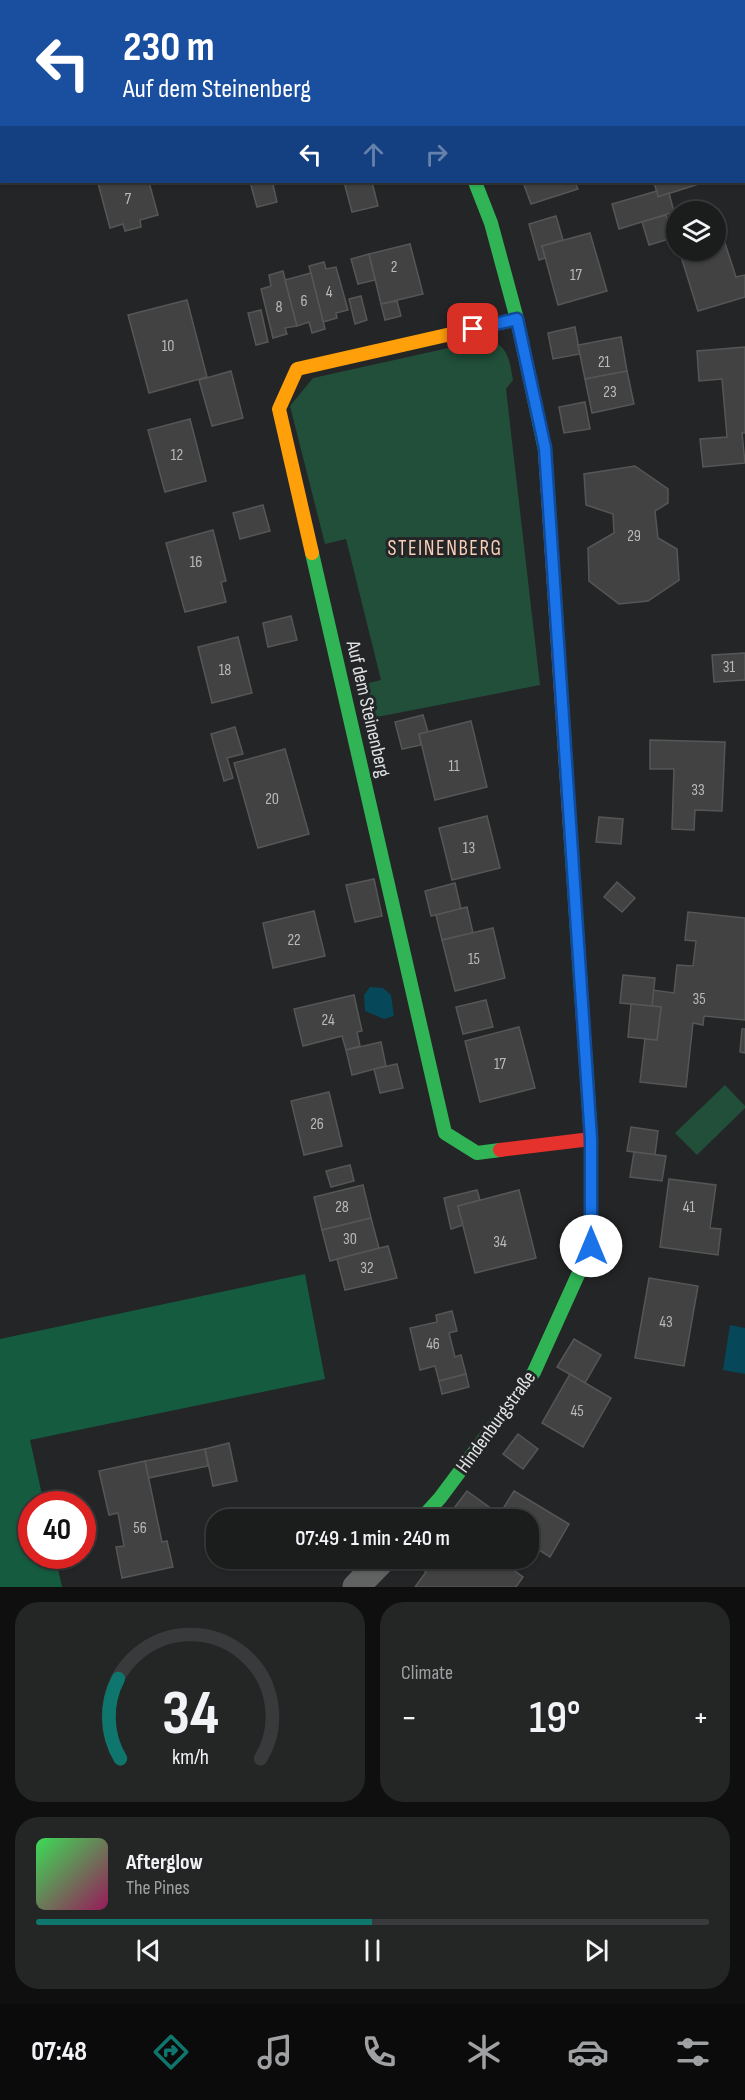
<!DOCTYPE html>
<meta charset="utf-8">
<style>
body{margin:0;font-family:"Sofia Sans Condensed",sans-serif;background:#242525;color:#f1f3f6;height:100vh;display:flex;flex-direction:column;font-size:22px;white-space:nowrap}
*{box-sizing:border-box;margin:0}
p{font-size:20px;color:#a0a1a3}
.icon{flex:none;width:33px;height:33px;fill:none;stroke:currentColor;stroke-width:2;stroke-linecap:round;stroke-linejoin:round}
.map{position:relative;height:1587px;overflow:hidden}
.panel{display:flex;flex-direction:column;gap:15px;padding:15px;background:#0f0f0f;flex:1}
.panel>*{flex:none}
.banner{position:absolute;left:0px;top:0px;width:746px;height:183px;box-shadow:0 2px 4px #0004,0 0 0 2px #393a3b;background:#1a4fa0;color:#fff;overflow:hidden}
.tools{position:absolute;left:666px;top:201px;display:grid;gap:12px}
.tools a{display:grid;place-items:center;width:60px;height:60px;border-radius:50%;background:#1b1c1c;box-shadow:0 2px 4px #0004,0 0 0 2px #393a3b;font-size:30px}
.speed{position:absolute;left:18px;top:1491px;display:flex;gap:12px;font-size:30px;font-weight:700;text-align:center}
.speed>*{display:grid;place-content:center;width:78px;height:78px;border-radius:50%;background:#1b1c1c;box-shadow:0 2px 4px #0004,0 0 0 2px #393a3b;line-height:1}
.speed .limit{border:9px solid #d22;background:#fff;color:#111}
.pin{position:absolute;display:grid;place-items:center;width:51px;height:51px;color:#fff;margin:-26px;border-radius:12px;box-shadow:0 3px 9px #0006}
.me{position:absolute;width:66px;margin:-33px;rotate:0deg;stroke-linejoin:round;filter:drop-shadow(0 0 4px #0008)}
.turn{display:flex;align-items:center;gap:21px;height:126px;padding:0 24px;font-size:27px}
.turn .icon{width:78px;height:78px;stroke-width:2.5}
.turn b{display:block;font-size:42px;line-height:51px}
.lanes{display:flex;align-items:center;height:57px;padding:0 24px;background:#0003;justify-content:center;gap:30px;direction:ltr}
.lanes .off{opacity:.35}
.big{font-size:45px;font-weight:600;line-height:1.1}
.panel .card{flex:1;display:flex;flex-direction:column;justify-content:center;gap:9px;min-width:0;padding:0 21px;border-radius:24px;background:#242525}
.panel .dial{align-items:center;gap:0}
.dial svg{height:156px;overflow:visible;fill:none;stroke:#393a3b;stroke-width:7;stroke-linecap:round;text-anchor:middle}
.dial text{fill:#f1f3f6;stroke:none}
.song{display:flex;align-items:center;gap:18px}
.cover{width:72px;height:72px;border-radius:9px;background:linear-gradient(135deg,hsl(130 70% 55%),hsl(330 70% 35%))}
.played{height:6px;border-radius:3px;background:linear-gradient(90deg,#0f766e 50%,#393a3b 50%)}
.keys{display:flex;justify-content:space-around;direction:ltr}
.heat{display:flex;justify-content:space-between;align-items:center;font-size:33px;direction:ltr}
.panel .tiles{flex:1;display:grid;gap:15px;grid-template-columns:1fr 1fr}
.card:last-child{grid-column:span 2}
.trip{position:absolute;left:206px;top:1509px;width:333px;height:60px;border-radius:24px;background:#1b1c1c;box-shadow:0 2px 4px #0004,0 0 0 2px #393a3b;font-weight:600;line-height:60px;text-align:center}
.tabs{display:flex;height:96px;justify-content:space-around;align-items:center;background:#0b0b0b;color:#a0a1a3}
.tabs .icon{width:42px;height:42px}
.tabs .on{color:#0f766e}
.tabs b{font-size:27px;color:#f1f3f6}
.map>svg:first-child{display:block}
.green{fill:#214f3a}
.forest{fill:#145b3f}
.water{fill:#064859}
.building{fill:#424242;stroke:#565656;stroke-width:1.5}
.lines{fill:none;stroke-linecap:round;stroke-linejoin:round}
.street{stroke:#616262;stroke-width:27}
.fast{stroke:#30b455;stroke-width:14}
.slow{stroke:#ff9f0a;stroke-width:14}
.jam{stroke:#e5322d;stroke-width:14}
.route-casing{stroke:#114b97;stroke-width:15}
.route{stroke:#1a73e8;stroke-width:10}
.labels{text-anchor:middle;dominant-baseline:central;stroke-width:6;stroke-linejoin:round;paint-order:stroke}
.number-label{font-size:16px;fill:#b8babb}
.street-label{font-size:20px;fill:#e0e2e3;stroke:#232527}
.neighbourhood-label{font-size:21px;letter-spacing:1.5px;fill:#facfb6;stroke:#232527}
</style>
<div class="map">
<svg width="745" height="1587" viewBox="0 0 745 1587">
<rect width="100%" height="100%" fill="#242526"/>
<g class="green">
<path d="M40,0H219L38,1Z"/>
<path d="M489,339C509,348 509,359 513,380L506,389L540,685L367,719L360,685L381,680L346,539L325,544L290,406L313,378Z"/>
<path d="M725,1085L745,1106V1108L697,1155L675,1133Z"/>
</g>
<path class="forest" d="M305,1274L325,1379L30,1440L44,1504H32V1556H55L62,1587H0V1339Z"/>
<g class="water">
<path d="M370,987L383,988L391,995L394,1016L384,1019L365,1011L364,995Z"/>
<path d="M730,1325L745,1328V1374L723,1370Z"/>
</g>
<g class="building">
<path d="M2,53V104L0,102Z"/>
<path d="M104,182H149L158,215L140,220L141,227L125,231L123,224L110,228L98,183Z"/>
<path d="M250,182H287L273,185L277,202L257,207Z"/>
<path d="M344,182H372L378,206L352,212Z"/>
<path d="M523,182H575L578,189L531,204Z"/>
<path d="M654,182H705L658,197Z"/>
<path d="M657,191L658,197L669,193L674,212L619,229L612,204Z"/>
<path d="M666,215L672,238L649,245L642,222Z"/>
<path d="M556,216L563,240L542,246L545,258L539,260L529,224Z"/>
<path d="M721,231L736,277L745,275V297L698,311L679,250H716V233Z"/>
<path d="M590,233L607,291L558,305L542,246Z"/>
<path d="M410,244L423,294L381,304L369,254Z"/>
<path d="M369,254L375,280L358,284L351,259Z"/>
<path d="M324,262L326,269L336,267L348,310L336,313L337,318L323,322L309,266Z"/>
<path d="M283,271L297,326L285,328L287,334L273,338L261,289L271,286L269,275Z"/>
<path d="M311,273L325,329L312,333L309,322L297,326L285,280Z"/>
<path d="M361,296L367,320L355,324L349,299Z"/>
<path d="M187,300L207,377L149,393L128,315Z"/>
<path d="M397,301L401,316L385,320L381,304Z"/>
<path d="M261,310L268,342L256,345L248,313Z"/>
<path d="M575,327L580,354L553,359L548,333Z"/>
<path d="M621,337L627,371L585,379L578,345Z"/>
<path d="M745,347V433H742L745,463L703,467L700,439L727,437L722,379L699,381L697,351Z"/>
<path d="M231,371L243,418L212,426L199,380Z"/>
<path d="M627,371L634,404L592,413L585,379Z"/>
<path d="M585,402L590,429L564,433L559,407Z"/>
<path d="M190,419L206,481L165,492L148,430Z"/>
<path d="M635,466L668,489V503L655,511L658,538L677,549L679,580L648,601L619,604L589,581L588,548L614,533L613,514L586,505L584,474Z"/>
<path d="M263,505L270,531L240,539L233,513Z"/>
<path d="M213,530L226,581L221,582L226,602L185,612L166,543Z"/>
<path d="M291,616L297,640L268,647L263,623Z"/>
<path d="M238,637L252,693L212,703L198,647Z"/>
<path d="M745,653V680L714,682L712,655Z"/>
<path d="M423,715L428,732L419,734L421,745L402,749L395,722Z"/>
<path d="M471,721L487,787L435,800L419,734Z"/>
<path d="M235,727L243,754L227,758L233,778L224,781L211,734Z"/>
<path d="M650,740L725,742L722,811L695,810L694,830L672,829L674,769H650Z"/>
<path d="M285,749L309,834L258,848L234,763Z"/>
<path d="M487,816L500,868L452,880L439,828Z"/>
<path d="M599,817L623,819L621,844L596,842Z"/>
<path d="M374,879L382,916L355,922L346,885Z"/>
<path d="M617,882L635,898L622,912L604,897Z"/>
<path d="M455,883L461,909L431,916L425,891Z"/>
<path d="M467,907L473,933L442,940L436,915Z"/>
<path d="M314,911L325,956L273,968L263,923Z"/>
<path d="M688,912L745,918V1020L704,1016L703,1025L693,1023L686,1087L640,1082L645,1039L657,1040L661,1007L652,1006L653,990L674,993L677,965L693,966L696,941L685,940Z"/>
<path d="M493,928L505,978L455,991L442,940Z"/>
<path d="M623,975L655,978L652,1006L620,1003Z"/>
<path d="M354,995L362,1031L357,1032L360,1046L346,1050L342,1036L303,1046L294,1009Z"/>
<path d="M486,1000L493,1027L463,1034L456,1007Z"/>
<path d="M631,1004L661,1007L657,1040L628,1037Z"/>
<path d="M519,1027L535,1088L480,1102L465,1041Z"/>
<path d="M742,1029H745V1053L740,1052Z"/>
<path d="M381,1042L386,1066L352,1075L346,1050Z"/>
<path d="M397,1064L403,1088L380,1093L374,1069Z"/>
<path d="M329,1092L342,1146L304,1155L291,1101Z"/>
<path d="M631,1127L658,1131L655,1155L627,1151Z"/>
<path d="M634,1152L666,1156L662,1181L630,1177Z"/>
<path d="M350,1165L354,1181L331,1187L326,1171Z"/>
<path d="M669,1179L716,1185L710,1228L721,1229L718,1255L660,1247Z"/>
<path d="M363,1185L371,1218L322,1230L314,1197Z"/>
<path d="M477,1190L480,1200L458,1206L463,1225L451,1229L444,1198Z"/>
<path d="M519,1190L536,1258L475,1273L458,1206Z"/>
<path d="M371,1218L379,1248L330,1261L322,1230Z"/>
<path d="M388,1246L397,1278L345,1290L337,1259Z"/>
<path d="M649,1278L698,1286L684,1366L635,1358Z"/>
<path d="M452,1311L457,1331L449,1333L455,1357L461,1355L466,1374L439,1381L435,1366L420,1370L410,1328L437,1322L436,1315Z"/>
<path d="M574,1339L601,1355L585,1383L557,1367Z"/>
<path d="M466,1374L469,1387L442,1394L439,1381Z"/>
<path d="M570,1374L611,1398L583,1447L542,1423Z"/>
<path d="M518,1434L538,1449L523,1469L503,1454Z"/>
<path d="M229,1443L237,1481L213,1486L205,1449Z"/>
<path d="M205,1449L208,1466L148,1478L145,1461Z"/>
<path d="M145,1461L162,1542L167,1541L173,1567L122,1578L116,1547L124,1546L118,1513L109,1515L99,1471Z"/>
<path d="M467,1491L489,1507L480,1520H453L448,1516Z"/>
<path d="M514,1491L569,1524L550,1557L528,1543V1520H496Z"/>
<path d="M423,1558H497L523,1577L516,1587H415L426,1572L417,1566Z"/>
</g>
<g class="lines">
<g class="street">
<path d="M397,0V2"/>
<path d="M254,2L256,0"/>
<path d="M356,1587L384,1558"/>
</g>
<g class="fast">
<path d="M475,182L491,223L517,319L545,450"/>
<path d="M312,553L445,1133L477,1153L500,1150"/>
<path d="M420,1520L440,1498L534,1372L591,1246V1139L570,827"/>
</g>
<g class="slow">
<path d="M545,450L570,827"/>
<path d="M312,553L279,409L297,369L517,319"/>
</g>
<path class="jam" d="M500,1150L591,1139"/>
</g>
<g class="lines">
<g class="route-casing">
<path id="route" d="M473,329L517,319L545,448L591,1139V1246"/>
</g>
<use href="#route" class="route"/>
</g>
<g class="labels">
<g class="number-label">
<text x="128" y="199">7</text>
<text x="394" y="267">2</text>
<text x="576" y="275">17</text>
<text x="329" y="292">4</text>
<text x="304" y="301">6</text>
<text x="279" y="307">8</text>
<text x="168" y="346">10</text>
<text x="604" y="362">21</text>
<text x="610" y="392">23</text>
<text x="177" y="455">12</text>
<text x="634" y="536">29</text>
<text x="196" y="562">16</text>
<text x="729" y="667">31</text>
<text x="225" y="670">18</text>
<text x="454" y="766">11</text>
<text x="698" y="790">33</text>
<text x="272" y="799">20</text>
<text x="469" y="848">13</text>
<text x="294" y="940">22</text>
<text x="474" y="959">15</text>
<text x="699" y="999">35</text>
<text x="328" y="1020">24</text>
<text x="500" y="1064">17</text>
<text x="317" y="1124">26</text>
<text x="342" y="1207">28</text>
<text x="689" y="1207">41</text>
<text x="350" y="1239">30</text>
<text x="500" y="1242">34</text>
<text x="367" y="1268">32</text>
<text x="666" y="1322">43</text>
<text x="433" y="1344">46</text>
<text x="577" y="1411">45</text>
<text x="140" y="1528">56</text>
</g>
<g class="street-label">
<text transform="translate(368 709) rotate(77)">Auf dem Steinenberg</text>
<text transform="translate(496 1422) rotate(-54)">Hindenburgstraße</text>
</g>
<g class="neighbourhood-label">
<text x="445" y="548">STEINENBERG</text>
</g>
</g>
</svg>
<div class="tools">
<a><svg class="icon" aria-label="layers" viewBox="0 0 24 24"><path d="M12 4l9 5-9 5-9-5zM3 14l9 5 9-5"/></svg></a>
</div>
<div class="speed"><div class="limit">40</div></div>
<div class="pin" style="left:473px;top:329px;background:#d93025"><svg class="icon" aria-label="arrive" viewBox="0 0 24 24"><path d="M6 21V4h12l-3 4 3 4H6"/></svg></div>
<svg class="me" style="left:591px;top:1246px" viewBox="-20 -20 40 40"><circle r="19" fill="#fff"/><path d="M0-13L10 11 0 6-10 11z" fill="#1a73e8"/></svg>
<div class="trip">07:49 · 1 min · 240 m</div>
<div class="banner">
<div class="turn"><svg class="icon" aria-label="left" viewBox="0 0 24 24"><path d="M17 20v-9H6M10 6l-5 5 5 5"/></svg><div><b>230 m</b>Auf dem Steinenberg</div></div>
<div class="lanes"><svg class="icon" aria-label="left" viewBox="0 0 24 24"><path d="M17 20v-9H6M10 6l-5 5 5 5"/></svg><svg class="icon off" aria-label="ahead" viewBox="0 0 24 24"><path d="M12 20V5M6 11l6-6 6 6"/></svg><svg class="icon off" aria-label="right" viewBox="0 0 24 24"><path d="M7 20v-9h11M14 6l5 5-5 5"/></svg></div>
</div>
</div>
<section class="panel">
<div class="tiles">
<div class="card dial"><svg viewBox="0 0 100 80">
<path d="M14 69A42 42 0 1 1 86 69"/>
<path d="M14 69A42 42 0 0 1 13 28" stroke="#0f766e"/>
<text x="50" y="56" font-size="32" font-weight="700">34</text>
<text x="50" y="72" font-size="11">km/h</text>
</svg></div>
<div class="card"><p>Climate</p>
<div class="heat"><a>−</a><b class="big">19°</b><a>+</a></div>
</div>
<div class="card">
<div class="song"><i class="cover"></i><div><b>Afterglow</b><p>The Pines</p></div></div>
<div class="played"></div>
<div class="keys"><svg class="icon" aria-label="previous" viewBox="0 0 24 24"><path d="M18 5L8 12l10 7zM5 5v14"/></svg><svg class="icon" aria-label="pause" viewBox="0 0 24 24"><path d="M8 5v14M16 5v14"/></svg><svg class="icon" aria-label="next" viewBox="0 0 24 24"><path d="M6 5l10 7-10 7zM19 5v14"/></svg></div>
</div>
</div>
</section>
<nav class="tabs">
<b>07:48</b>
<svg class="icon on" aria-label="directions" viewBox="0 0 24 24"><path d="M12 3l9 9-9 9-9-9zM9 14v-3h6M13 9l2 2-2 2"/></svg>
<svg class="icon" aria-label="music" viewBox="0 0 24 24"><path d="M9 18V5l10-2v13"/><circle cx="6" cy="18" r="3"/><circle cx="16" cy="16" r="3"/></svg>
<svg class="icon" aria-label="phone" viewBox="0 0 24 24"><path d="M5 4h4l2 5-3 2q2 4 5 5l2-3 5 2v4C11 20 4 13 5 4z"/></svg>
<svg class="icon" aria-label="climate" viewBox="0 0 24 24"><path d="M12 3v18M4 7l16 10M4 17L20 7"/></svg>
<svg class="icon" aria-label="car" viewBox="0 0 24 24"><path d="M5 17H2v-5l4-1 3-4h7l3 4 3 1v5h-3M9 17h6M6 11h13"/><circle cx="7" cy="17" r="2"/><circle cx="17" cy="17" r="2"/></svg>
<svg class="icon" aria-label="filters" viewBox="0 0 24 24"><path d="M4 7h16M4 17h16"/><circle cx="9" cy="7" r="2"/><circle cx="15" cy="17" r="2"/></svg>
</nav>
